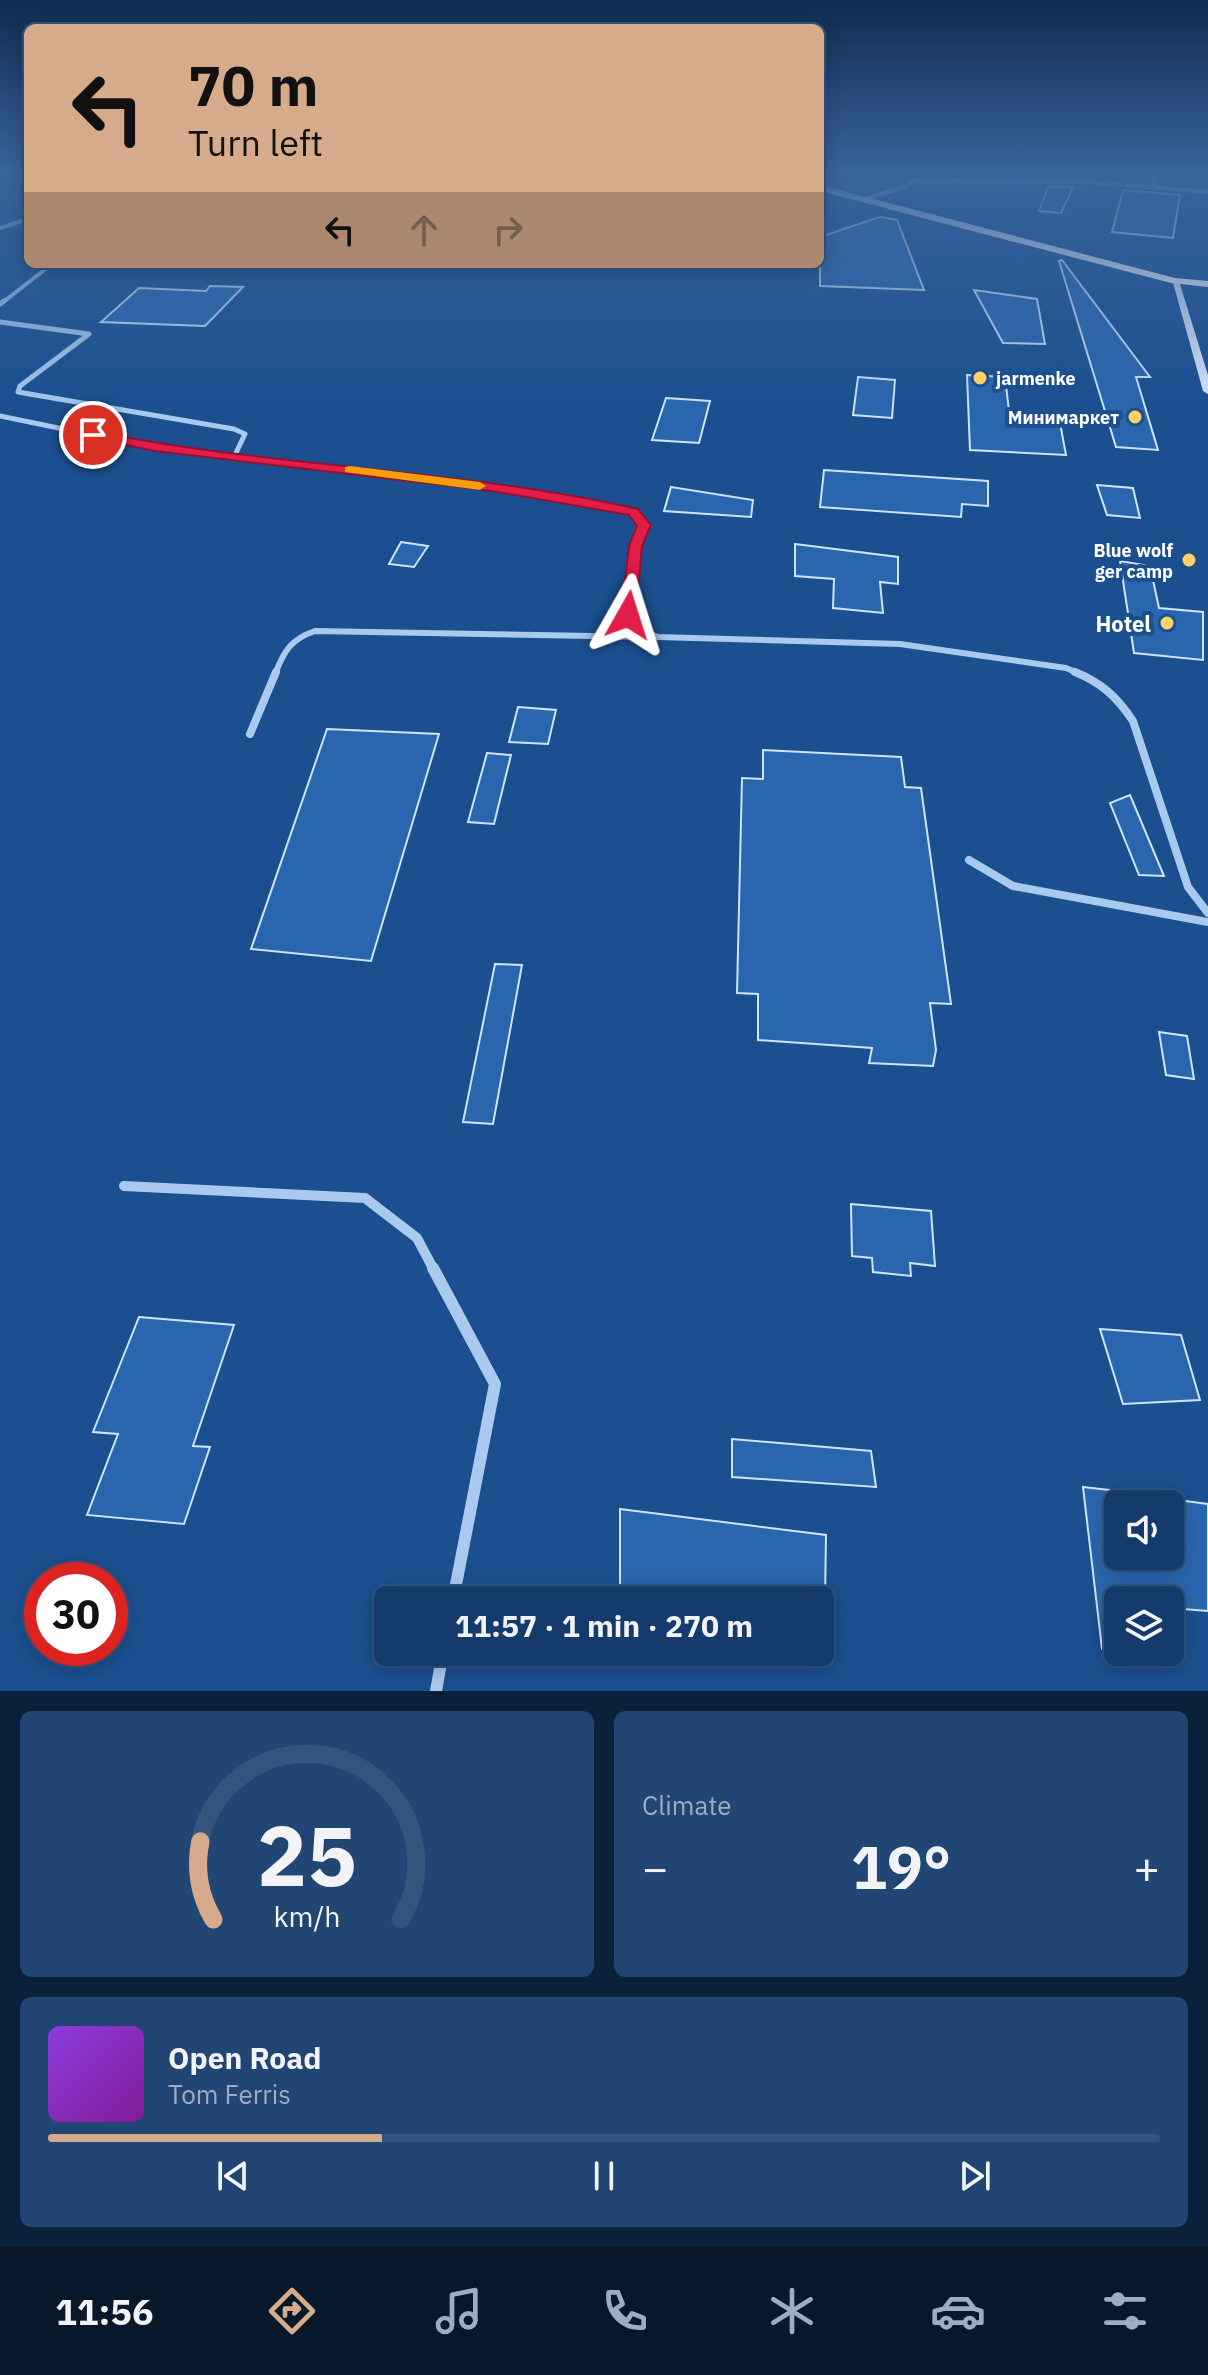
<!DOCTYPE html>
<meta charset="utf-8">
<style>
body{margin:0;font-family:"IBM Plex Sans",sans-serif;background:#214673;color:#f1f3f6;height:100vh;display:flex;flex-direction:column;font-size:30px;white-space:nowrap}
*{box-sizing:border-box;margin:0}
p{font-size:26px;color:#9dadc1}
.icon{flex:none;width:44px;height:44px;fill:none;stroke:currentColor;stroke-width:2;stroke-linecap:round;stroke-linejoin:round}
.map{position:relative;height:1691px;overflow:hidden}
.sheet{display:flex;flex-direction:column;gap:20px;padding:20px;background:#0b203b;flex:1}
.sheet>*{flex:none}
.banner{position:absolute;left:24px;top:24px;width:800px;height:244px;border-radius:12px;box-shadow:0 4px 20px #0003,0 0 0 2px #33557e;background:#d6ab8b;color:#111;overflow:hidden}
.buttons{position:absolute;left:1104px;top:1490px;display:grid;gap:16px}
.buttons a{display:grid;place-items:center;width:80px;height:80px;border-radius:12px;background:#143b6b;box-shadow:0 4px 20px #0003,0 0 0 2px #33557e;font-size:40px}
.speed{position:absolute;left:24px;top:1562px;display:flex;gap:16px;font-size:40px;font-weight:700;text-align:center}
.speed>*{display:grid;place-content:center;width:104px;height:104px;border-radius:50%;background:#143b6b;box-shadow:0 4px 20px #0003,0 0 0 2px #33557e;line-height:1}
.speed .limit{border:12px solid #d22;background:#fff;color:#111}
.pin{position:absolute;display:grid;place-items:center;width:68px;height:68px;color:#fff;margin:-34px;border:4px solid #fff;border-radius:50%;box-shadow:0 2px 8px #0007}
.me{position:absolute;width:88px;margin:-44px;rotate:6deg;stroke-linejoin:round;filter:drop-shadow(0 0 6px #0008)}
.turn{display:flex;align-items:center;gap:28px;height:168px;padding:0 32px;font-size:36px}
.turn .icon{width:104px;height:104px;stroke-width:2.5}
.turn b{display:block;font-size:56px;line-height:68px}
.lanes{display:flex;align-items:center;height:76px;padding:0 32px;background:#0003;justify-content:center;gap:40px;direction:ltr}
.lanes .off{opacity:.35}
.big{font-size:60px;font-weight:700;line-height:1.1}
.sheet .tile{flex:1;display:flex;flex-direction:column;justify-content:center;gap:12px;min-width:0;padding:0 28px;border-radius:12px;background:#214673}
.sheet .dial{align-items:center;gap:0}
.dial svg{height:208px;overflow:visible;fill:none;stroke:#33557e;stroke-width:7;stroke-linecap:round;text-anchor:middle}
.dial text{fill:#f1f3f6;stroke:none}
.song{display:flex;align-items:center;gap:24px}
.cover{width:96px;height:96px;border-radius:12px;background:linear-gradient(135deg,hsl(270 70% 55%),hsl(290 70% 35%))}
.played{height:8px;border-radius:4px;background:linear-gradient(90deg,#d6ab8b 30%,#33557e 30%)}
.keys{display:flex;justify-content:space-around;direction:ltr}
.heat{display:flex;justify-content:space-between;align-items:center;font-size:44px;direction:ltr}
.sheet .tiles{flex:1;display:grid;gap:20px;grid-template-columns:1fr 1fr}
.tile:last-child{grid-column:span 2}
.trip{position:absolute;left:374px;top:1586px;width:460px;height:80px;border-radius:12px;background:#143b6b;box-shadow:0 4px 20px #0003,0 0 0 2px #33557e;font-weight:700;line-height:80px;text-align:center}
.tabs{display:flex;height:128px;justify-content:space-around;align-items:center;background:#08182b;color:#9dadc1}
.tabs .icon{width:56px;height:56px}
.tabs .selected{color:#d6ab8b}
.tabs b{font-size:36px;color:#f1f3f6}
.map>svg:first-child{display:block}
.building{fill:#2a66ad;stroke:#cfe3fa;stroke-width:2}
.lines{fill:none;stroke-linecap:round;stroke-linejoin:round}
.minor-far5{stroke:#a9c9ee;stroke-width:4}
.minor-far4{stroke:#a9c9ee;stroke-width:5}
.minor-far3{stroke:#a9c9ee;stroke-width:6}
.minor-far2{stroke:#a9c9ee;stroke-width:8}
.minor-far1{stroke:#a9c9ee;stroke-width:10}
.minor{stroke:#a9c9ee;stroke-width:12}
.secondary{fill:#d6e6fa;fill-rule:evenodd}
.trunk{fill:#f8faff;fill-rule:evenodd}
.route{fill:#e11d48;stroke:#92132f;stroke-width:2}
.slow{fill:#f59e0b}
.poi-dot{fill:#ffd166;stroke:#1b4f8f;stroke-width:3}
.labels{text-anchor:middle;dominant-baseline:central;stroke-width:8;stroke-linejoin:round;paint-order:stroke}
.far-poi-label{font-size:18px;font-weight:bold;fill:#fff;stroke:#1b4f8f;text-anchor:end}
.poi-label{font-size:22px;font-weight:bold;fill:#fff;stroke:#1b4f8f;text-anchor:end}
</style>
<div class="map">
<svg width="1208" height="1691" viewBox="0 0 1208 1691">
<rect width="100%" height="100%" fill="#1b4f8f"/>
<g class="building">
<path d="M1048,187H1073L1061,213L1039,211Z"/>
<path d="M1123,190L1180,195L1173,238L1112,232Z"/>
<path d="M880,217L897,220L924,290L820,286V237Z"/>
<path d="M1062,260L1150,377H1136L1158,450L1116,447L1059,261Z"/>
<path d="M210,286L243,287L205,326L101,322L139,288L206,291Z"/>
<path d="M974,290L1037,299L1045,344L1003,343Z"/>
<path d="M967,375L1005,377L1010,419L1060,423L1066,455L970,450Z"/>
<path d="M858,377L895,380L892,418L853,415Z"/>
<path d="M666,398L710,401L699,443L652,440Z"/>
<path d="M824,470L988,481V506L962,504L961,517L820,507Z"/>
<path d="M1097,485L1133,488L1140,518L1107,515Z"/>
<path d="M671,487L753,500L751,517L664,511Z"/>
<path d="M401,542L428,546L414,567L389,564Z"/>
<path d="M795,544L898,557V584L880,582L883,613L833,608L834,579L795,576Z"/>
<path d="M1120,561L1150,566L1159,608L1203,612V660L1134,653Z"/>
<path d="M518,707L556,710L548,744L509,742Z"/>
<path d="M327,729L439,734L371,961L251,949Z"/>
<path d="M763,750L901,757L905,787L921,788L951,1004L930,1003L936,1050L933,1066L869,1063L872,1048L758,1040V994L737,993L742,778L763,779Z"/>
<path d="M487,753L511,755L494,824L468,822Z"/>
<path d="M1130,795L1164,876L1139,875L1110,803Z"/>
<path d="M495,964L522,965L493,1124L463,1122Z"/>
<path d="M1159,1032L1187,1036L1194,1079L1166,1075Z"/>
<path d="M851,1204L931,1211L935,1266L910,1263L911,1276L873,1272L872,1258L852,1256Z"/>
<path d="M139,1317L234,1325L193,1446L210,1447L184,1524L87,1515L118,1434L93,1432Z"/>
<path d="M1100,1329L1181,1335L1200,1400L1123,1404Z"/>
<path d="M732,1439L871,1451L876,1487L732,1477Z"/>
<path d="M1083,1487L1118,1491V1556H1170V1499L1208,1504V1611L1170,1608V1600H1118V1648L1102,1649Z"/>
<path d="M620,1509L826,1535L825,1600H620Z"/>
</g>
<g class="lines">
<g class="minor-far5">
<path d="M1153,187L1155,172"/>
<path d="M865,199L904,187L913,181L1088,182L1208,192"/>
<path d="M0,228L28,219"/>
<path d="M2,303L52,264"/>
</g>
<g class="minor-far4">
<path d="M0,304L4,301"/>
<path d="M0,322L89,334L20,386L18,392L234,429L245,434L235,455"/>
<path d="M0,416L155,448L314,466"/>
</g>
<g class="minor-far3">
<path d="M297,464L492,487L634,512L644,525C632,558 623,594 635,628L658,637L900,644L1066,668L1080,674"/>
<path d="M275,674C284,651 291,639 315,631L650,637"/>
</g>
<g class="minor-far2">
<path d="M1075,672C1102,683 1117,697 1133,721L1188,887L1208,913"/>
<path d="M250,734L276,672"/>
<path d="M969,860L1013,886L1208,922"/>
</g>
<path class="minor-far1" d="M124,1186L365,1198L417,1238L434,1270"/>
<g class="minor">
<path d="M433,1268L495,1384L453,1600"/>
<path d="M436,1691L443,1652"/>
</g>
<path class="secondary" d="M1172,279L1179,281L1208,375V394L1203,391Z"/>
<path class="trunk" d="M820,185L1175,278L1208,281V287L1171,283L820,191Z"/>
</g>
<linearGradient id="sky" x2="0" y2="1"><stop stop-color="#0f2b4f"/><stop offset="0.42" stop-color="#39639b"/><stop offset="1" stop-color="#39639b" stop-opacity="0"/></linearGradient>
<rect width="1208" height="409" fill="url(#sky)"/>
<path class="route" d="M93,431C273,468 459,468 638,509L651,525L642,546L636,615L628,619L621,615L629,546L637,526L629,515L492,491L155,451L89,437L87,435Z"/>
<path class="slow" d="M350,466L480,482L486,486L480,490L345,472V467Z"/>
<g class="poi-dot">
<circle cx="980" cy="378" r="8"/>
<circle cx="1135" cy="417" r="8"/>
<circle cx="1189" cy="560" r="8"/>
<circle cx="1167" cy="623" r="8"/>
</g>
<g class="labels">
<g class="far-poi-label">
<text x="996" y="378" text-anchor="start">jarmenke</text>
<text x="1119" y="417">Минимаркет</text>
<text x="1173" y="550">Blue wolf<tspan x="1173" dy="21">ger camp</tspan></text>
</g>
<g class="poi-label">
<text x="1151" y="623">Hotel</text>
</g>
</g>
</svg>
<div class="buttons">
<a><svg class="icon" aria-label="sound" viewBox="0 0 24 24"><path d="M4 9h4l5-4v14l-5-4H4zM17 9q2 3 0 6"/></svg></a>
<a><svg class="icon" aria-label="layers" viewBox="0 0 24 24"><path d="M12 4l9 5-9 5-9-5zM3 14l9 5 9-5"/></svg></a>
</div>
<div class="speed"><div class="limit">30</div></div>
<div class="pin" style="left:93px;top:435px;background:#d93025"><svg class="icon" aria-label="arrive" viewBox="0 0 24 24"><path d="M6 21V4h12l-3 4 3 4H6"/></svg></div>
<svg class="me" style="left:628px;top:615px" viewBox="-20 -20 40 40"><path d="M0-17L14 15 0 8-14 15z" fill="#e11d48" stroke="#fff" stroke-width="4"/></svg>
<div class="trip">11:57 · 1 min · 270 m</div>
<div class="banner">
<div class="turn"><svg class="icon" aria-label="left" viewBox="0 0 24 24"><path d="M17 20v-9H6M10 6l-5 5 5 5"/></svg><div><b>70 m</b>Turn left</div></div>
<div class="lanes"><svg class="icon" aria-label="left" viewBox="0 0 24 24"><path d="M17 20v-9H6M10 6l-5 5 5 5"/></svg><svg class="icon off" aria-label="ahead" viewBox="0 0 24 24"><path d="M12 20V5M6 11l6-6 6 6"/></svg><svg class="icon off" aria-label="right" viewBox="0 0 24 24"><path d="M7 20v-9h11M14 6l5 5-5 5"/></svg></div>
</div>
</div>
<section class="sheet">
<div class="tiles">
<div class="tile dial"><svg viewBox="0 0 100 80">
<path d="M14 69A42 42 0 1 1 86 69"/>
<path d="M14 69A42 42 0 0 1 9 39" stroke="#d6ab8b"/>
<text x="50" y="56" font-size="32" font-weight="700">25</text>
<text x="50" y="72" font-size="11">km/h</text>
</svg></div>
<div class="tile"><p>Climate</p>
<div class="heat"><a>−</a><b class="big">19°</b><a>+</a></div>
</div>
<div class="tile">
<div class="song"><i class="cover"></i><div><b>Open Road</b><p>Tom Ferris</p></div></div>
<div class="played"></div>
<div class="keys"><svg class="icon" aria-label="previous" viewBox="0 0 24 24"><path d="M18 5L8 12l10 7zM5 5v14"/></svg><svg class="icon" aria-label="pause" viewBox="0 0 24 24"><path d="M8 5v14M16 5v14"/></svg><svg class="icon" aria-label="next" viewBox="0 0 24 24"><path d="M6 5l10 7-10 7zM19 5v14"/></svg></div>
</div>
</div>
</section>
<nav class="tabs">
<b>11:56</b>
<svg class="icon selected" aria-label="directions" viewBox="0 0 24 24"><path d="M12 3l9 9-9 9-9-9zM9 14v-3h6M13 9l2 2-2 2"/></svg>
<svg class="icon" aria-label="music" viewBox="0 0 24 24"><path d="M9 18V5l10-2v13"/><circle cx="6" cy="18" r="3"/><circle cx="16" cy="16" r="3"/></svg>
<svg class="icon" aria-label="phone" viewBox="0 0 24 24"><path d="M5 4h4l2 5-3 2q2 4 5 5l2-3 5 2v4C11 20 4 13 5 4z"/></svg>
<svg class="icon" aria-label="climate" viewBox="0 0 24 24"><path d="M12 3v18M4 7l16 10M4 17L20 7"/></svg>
<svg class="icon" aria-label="car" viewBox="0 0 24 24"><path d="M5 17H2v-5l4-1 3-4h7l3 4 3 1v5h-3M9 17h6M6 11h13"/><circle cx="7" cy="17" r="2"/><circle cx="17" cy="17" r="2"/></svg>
<svg class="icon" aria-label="filters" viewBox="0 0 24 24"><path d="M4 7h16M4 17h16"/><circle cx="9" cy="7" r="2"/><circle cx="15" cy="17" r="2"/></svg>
</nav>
